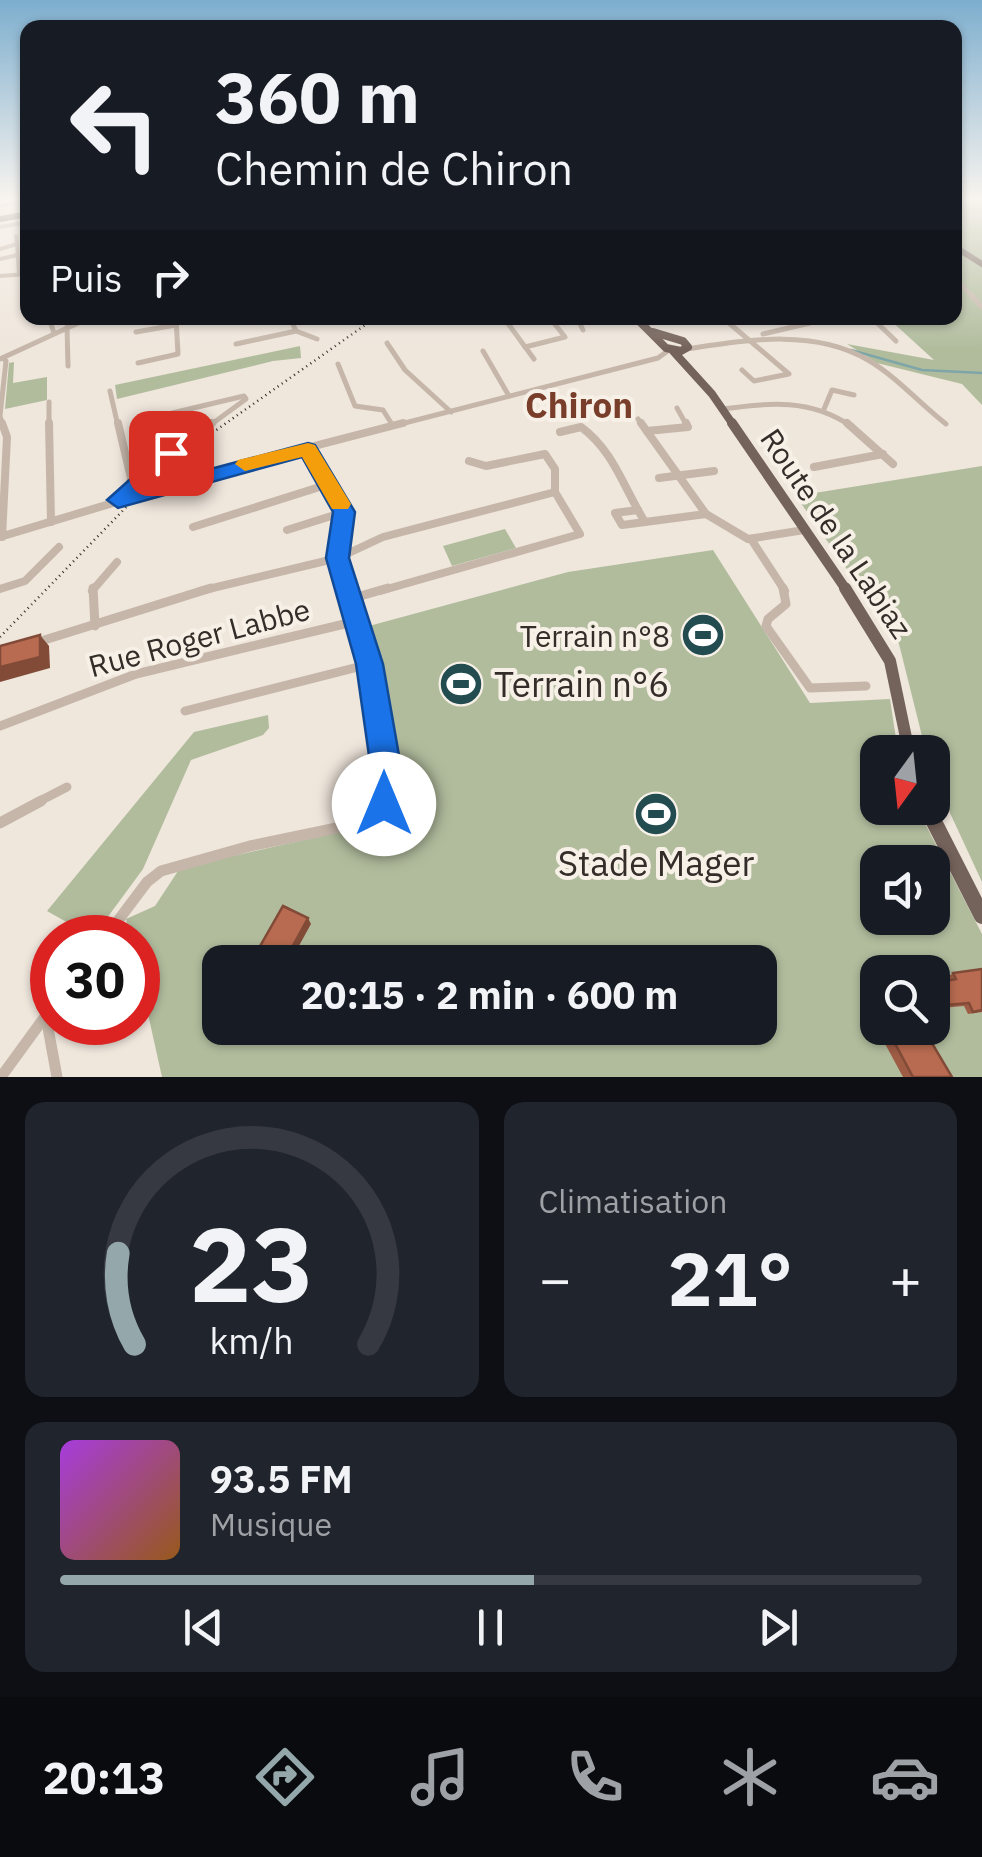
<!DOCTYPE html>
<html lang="fr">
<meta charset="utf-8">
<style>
body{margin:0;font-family:"IBM Plex Sans",sans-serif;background:#20242c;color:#f1f3f6;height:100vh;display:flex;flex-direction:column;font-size:38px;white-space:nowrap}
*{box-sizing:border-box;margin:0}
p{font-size:32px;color:#9ea1a6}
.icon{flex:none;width:55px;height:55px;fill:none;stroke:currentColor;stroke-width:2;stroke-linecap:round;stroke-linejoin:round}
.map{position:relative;height:1077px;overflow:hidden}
.details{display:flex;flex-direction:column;gap:25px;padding:25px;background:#0d0f14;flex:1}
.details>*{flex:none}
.hud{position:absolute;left:20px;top:20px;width:942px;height:305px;border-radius:20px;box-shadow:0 2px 8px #0004;background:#171b24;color:#f1f3f6;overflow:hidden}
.needle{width:65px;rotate:195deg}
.tools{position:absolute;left:860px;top:735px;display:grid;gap:20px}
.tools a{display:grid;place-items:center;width:90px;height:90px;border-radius:20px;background:#171b24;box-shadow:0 2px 8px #0004;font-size:50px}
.speed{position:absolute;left:30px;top:915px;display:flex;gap:20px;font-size:50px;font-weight:700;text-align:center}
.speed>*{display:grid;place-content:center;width:130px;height:130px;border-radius:50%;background:#171b24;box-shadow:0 2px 8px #0004;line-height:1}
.speed .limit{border:15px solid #d22;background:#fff;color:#111}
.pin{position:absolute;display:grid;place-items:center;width:85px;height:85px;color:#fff;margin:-42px;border-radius:20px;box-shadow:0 5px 15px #0006}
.me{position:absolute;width:110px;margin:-55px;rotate:0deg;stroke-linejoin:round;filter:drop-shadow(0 0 8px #0008)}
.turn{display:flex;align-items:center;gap:35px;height:210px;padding:0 30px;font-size:45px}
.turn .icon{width:130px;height:130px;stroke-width:2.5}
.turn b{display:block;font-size:70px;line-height:85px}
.then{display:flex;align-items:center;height:95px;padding:0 30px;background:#0003;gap:20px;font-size:38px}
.big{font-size:75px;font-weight:700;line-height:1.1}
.details .card{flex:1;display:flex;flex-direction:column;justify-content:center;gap:15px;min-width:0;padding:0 35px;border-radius:20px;background:#20242c}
.details .dial{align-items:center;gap:0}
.dial svg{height:260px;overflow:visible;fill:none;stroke:#363941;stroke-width:7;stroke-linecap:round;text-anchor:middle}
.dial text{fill:#f1f3f6;stroke:none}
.song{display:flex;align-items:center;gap:30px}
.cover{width:120px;height:120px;border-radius:15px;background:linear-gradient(135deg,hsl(280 70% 55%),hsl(30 70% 35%))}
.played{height:10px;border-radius:5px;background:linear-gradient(90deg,#94a8ab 55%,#363941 55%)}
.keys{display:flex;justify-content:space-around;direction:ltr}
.heat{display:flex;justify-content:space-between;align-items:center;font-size:55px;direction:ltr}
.details .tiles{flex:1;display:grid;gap:25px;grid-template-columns:1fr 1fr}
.card:last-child{grid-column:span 2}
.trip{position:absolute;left:202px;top:945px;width:575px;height:100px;border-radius:20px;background:#171b24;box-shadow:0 2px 8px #0004;font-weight:700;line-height:100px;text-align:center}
.tabs{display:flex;height:160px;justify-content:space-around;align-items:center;background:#090b0e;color:#9ea1a6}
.tabs .icon{width:70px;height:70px}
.tabs .current{color:#94a8ab}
.tabs b{font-size:45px;color:#f1f3f6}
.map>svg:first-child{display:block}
.green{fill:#b1bc9d;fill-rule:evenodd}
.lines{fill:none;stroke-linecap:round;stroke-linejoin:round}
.stream{stroke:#7ea6a8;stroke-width:2.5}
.minor-far4{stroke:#c5b6a9;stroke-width:4}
.minor-far3{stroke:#c5b6a9;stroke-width:5}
.minor-far2{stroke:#c5b6a9;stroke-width:8}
.minor-far1{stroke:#c5b6a9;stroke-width:9}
.minor{stroke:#c5b6a9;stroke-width:11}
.major-far4{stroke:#74635b;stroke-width:6}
.major-far3{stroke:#74635b;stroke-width:8}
.major-far2{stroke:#74635b;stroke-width:10}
.major-far1{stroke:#74635b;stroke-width:12}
.major{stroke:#74635b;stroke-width:16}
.rail{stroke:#332c28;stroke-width:2.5;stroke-dasharray:1 4;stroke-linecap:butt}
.wall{fill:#9e5c45}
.shaded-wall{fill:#814b38}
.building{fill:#b86b50;stroke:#814b38;stroke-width:2.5}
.route{fill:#1a73e8;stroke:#114b97;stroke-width:2.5}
.slow{fill:#f59e0b}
.labels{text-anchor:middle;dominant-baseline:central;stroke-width:8;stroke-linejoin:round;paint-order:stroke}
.street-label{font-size:30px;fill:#332c28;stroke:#f7f0e7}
.poi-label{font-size:30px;fill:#332c28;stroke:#f7f0e7;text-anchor:end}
.quarter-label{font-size:35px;font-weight:bold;fill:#793e2a;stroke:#f7f0e7}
.near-poi-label{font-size:35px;fill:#332c28;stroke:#f7f0e7;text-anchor:start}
</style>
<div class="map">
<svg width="982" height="1077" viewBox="0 0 982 1077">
<rect width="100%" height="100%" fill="#efe6dc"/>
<g class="green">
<path d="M955,198H982V405L962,384L877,363L847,344L934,360L888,318H955Z"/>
<path d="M300,346L301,358L273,361L117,399L115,385Z"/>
<path d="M14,362L13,383L47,377V400L5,409L9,363Z"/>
<path d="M982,466V882L938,787L932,752H927L925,748L899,644L796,496Z"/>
<path d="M505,529L516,548L452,566L443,546Z"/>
<path d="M713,550L810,703L890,699L898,752H878V808H917L982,934V1077H162L138,969V938L130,937L126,919L155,906L180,868L388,821L399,799L398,781L384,682L369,626L568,572ZM878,862H932V918H878ZM220,962H760V1028H220ZM878,972H932V1028H878Z"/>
<path d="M268,715L269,728L263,735L191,760L143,869L93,937L47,911L194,732Z"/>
</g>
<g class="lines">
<path class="stream" d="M851,350L922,370L982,373"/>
<g class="minor-far4">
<path d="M0,206L28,199"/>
<path d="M0,227L28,222"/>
<path d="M17,244L19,274"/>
<path d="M0,249L17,244L16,236"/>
<path d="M0,259L17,255"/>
<path d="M0,276L28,274"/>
<path d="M955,278L974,298"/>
</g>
<g class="minor-far3">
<path d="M972,296L982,307"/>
<path d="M49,318L54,333"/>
<path d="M290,318L296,331L317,339"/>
<path d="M504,318L534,359"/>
<path d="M577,318L583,330"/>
<path d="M723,318L789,374L754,381L742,370"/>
<path d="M872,318L896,341"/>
<path d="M733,323L748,318"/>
<path d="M67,327L68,366"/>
<path d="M136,332L176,325"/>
<path d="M763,334L810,323V318"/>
<path d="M387,343L405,370L451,412"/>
<path d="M236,344L296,331"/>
<path d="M525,347L565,337L550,318"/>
<path d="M687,349C746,340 814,328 868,360C897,377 920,404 946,424"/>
<path d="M483,351L509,396"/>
<path d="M3,358L6,361L0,416L3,426"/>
<path d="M0,359L89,318"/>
<path d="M138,363L178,354L176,318"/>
<path d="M338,364L355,406L383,410L393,426"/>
<path d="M110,391L118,426"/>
<path d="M49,402V426"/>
<path d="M677,408L687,426"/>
<path d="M722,409C770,403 809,398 851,426"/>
<path d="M824,409L832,390L854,395"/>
<path d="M638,419L643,426"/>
<path d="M164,426L162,419L168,414L244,396L246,399L209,426"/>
<path d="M393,426L658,358L669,350"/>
</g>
<g class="minor-far2">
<path d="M49,423L51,522"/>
<path d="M118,423L131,478L129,488"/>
<path d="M163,423L171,453"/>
<path d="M641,423L706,514"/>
<path d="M847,423L893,464"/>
<path d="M647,431L688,427L686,423"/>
<path d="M560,432L581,427C614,451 624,489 645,522L706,514L748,539L804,530"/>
<path d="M308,449L344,512L338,558L348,591"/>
<path d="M171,453L212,423"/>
<path d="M814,467L883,454"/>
<path d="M659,478L714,471"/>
<path d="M129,488L171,453"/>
<path d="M638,510L615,513L622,525L645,522"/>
<path d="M193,527L329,484"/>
<path d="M287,530L344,512"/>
<path d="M0,537L229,468L403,423"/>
<path d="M2,537L7,437L2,423"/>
<path d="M751,539L785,591"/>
<path d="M0,589L25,581L59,547"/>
<path d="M92,591L117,562"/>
<path d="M200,591L338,558L383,537L555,492"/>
<path d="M380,591L580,534L555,492V469L545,454L486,466L469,461"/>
</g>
<g class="minor-far1">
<path d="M93,588L95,626"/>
<path d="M347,588L370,664L388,784L384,803"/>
<path d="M783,588L786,604L768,619L766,626L810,688L866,686"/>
<path d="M350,599L388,588"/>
<path d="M38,642L211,588"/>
<path d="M185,711L370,664"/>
<path d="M0,726L136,674L357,621"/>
<path d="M36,803L67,787"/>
</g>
<g class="minor">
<path d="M0,823L41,801"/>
<path d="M105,938L147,882L161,871L250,846L356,824L374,817L385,801"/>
<path d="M46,1017L57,1077"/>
<path d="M1,1077L52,1007"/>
</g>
<g class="major-far4">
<path d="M0,219L28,214"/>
<path d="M955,247L982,264"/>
</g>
<g class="major-far3">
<path d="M636,318L666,348L681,351L688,347L683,341L653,332"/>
<path d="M673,351L712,394L734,426"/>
</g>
<path class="major-far2" d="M732,423L847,591"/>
<path class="major-far1" d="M845,588L890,661L909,752"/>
<path class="major" d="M927,808L982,916"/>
<path class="rail" d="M0,637L138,495L198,443L375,318"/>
</g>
<g class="wall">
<path d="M982,969V1012L968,1014L964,1006L941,1008L932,990V984L951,980L949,976L953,973Z"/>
<path d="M878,992V1018L866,998Z"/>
<path d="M883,1028H923L952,1077H903L883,1040L888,1036Z"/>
</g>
<g class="shaded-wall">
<path d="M40,635L49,646L50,668L0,682V667Z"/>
<path d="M308,918L311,924L290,962H284Z"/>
</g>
<g class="building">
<path d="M40,635V657L0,667V646Z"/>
<path d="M283,906L308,918L284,962H251Z"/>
<path d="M982,969V1010L973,1012L969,1003L946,1005L934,983L956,979L953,973Z"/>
<path d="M893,1028H923L952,1077H913L891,1036L896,1033Z"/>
</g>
<linearGradient id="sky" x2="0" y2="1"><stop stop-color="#7daece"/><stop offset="0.57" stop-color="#f8f4ef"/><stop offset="1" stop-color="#f8f4ef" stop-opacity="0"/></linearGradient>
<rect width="982" height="349" fill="url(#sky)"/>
<path class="route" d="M308,443L315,445L355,512L349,558L383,664L404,784L395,815L384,819L373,815L368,804L373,784L356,664L326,558L333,512L302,457L118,508L107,500L164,449L171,447L181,453L147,486Z"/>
<path class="slow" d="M308,443L315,445L351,504L348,509H332L302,457L245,471L235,464L238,460Z"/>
<defs>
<g id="stadium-disc" transform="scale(2.25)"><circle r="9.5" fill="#224c50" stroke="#f7f0e7"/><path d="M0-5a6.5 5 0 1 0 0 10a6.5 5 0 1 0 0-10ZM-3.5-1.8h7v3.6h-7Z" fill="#fff"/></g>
</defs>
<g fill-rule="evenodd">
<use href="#stadium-disc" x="703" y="635"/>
<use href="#stadium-disc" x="461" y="684"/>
<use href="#stadium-disc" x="656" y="814"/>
</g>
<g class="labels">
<g class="street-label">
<text transform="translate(837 533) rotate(56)">Route de la Labiaz</text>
<text transform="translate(199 637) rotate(-15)">Rue Roger Labbe</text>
</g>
<g class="poi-label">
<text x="670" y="635">Terrain n°8</text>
</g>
<g class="quarter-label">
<text x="579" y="405">Chiron</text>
</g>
<g class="near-poi-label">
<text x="494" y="684">Terrain n°6</text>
<text x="656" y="863" text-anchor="middle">Stade Mager</text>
</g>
</g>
</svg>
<div class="tools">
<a><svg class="needle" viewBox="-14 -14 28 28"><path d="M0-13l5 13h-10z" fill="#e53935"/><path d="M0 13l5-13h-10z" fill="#9ea1a6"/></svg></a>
<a><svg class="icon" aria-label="sound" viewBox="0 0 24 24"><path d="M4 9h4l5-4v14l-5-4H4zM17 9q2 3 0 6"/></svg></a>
<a><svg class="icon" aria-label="search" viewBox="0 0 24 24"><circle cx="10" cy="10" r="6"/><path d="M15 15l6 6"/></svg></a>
</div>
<div class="speed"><div class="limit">30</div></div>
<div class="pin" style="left:171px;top:453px;background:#d93025"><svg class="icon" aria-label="arrive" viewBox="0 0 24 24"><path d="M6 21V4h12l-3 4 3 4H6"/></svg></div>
<svg class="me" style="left:384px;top:804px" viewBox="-20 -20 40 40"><circle r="19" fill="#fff"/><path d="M0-13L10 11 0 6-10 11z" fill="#1a73e8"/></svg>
<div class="trip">20:15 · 2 min · 600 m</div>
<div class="hud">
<div class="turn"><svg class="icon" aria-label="left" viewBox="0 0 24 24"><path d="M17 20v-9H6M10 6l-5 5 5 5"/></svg><div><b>360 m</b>Chemin de Chiron</div></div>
<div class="then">Puis<svg class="icon" aria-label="right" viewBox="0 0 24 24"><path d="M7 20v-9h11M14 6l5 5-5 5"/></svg></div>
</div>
</div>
<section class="details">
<div class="tiles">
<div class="card dial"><svg viewBox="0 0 100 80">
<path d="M14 69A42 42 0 1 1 86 69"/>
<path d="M14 69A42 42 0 0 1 9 41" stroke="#94a8ab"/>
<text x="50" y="56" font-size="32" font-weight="700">23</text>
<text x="50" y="72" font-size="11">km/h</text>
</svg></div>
<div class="card"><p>Climatisation</p>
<div class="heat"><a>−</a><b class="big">21°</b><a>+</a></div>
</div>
<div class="card">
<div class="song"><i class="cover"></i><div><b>93.5 FM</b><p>Musique</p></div></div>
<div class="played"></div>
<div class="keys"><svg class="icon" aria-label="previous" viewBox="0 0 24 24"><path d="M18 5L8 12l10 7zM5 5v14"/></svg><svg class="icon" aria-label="pause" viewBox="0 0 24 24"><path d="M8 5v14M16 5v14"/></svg><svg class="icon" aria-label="next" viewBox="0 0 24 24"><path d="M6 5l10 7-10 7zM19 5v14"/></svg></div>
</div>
</div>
</section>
<nav class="tabs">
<b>20:13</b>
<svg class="icon current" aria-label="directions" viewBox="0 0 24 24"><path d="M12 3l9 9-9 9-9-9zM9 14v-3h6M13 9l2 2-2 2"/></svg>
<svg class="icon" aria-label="music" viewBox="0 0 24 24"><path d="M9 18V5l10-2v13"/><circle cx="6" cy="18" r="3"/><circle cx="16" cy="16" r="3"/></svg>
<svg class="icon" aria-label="phone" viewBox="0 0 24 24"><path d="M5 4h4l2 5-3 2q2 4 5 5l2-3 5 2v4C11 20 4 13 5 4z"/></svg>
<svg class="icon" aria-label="climate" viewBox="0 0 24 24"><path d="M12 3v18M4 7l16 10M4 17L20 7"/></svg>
<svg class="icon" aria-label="car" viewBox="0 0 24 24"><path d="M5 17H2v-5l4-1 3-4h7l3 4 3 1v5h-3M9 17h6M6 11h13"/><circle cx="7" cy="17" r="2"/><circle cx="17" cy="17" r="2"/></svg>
</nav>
